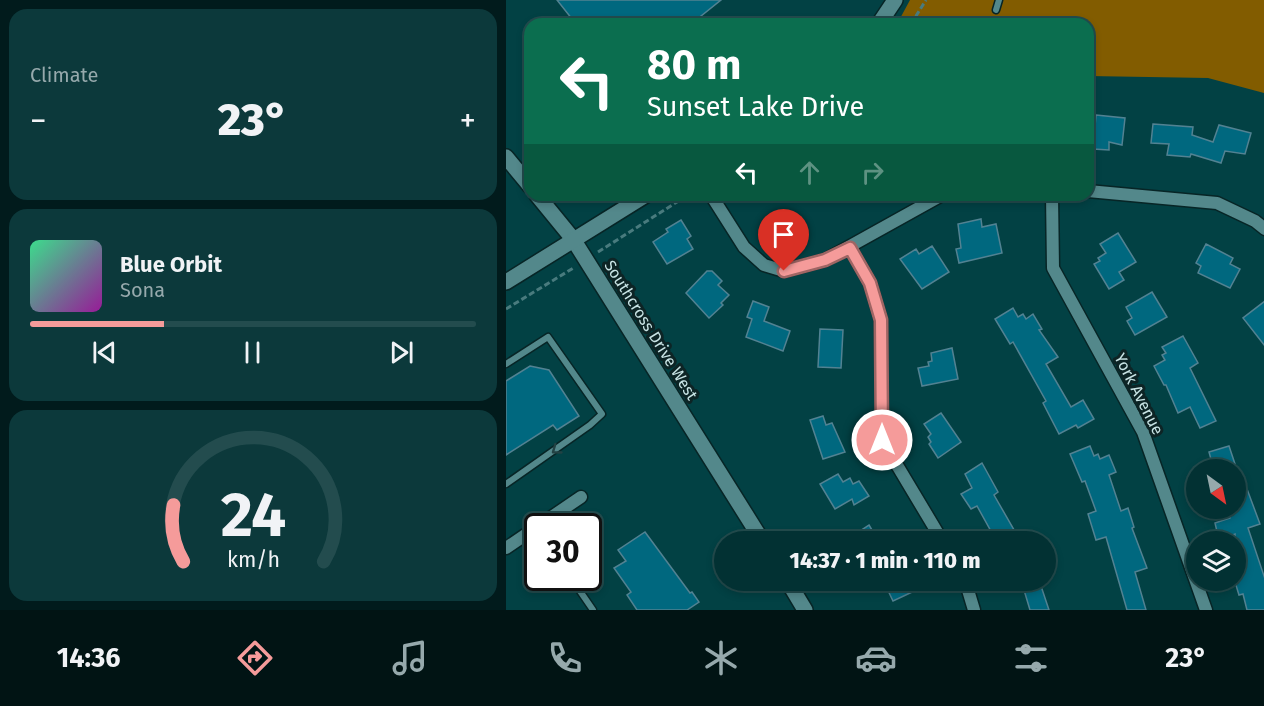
<!DOCTYPE html>
<meta charset="utf-8">
<style>
body{margin:0;font-family:"Fira Sans",sans-serif;background:#0c393b;color:#f1f3f6;height:100vh;display:flex;flex-direction:column;font-size:22px;white-space:nowrap}
*{box-sizing:border-box;margin:0}
p{font-size:20px;color:#96a9ac}
.icon{flex:none;width:33px;height:33px;fill:none;stroke:currentColor;stroke-width:2;stroke-linecap:round;stroke-linejoin:round}
.map{position:relative;flex:1;overflow:hidden}
.side{display:flex;flex-direction:column;gap:9px;padding:9px;background:#011b1c;width:506px}
.side>*{flex:none}
.hud{position:absolute;left:18px;top:18px;width:570px;height:183px;border-radius:18px;box-shadow:0 3px 9px #0003,0 0 0 2px #234c4e;background:#0b6e4f;color:#fff;overflow:hidden}
.needle{width:39px;rotate:147deg}
.controls{position:absolute;left:680px;top:459px;display:grid;gap:12px}
.controls a{display:grid;place-items:center;width:60px;height:60px;border-radius:50%;background:#023133;box-shadow:0 3px 9px #0003,0 0 0 2px #234c4e;font-size:30px}
.speed{position:absolute;left:18px;top:513px;display:flex;gap:12px;font-size:30px;font-weight:700;text-align:center}
.speed>*{display:grid;place-content:center;width:78px;height:78px;border-radius:50%;background:#023133;box-shadow:0 3px 9px #0003,0 0 0 2px #234c4e;line-height:1}
.speed .limit{border:3px solid #111;border-radius:9px;background:#fff;color:#111}
.pin{position:absolute;display:grid;place-items:center;width:51px;height:51px;color:#fff;margin:-62px -26px;border-radius:50% 50% 50% 0;rotate:-45deg;box-shadow:0 0 6px #0007}
.pin .icon{rotate:45deg}
.me{position:absolute;width:66px;margin:-33px;rotate:0deg;stroke-linejoin:round;filter:drop-shadow(0 0 4px #0008)}
.turn{display:flex;align-items:center;gap:21px;height:126px;padding:0 24px;font-size:27px}
.turn .icon{width:78px;height:78px;stroke-width:2.5}
.turn b{display:block;font-size:42px;line-height:51px}
.lanes{display:flex;align-items:center;height:57px;padding:0 24px;background:#0003;justify-content:center;gap:30px;direction:ltr}
.lanes .off{opacity:.35}
.big{font-size:45px;font-weight:800;line-height:1.1}
.side .widget{flex:1;display:flex;flex-direction:column;justify-content:center;gap:9px;min-width:0;padding:0 21px;border-radius:18px;background:#0c393b}
.side .dial{align-items:center;gap:0}
.dial svg{height:156px;overflow:visible;fill:none;stroke:#234c4e;stroke-width:7;stroke-linecap:round;text-anchor:middle}
.dial text{fill:#f1f3f6;stroke:none}
.song{display:flex;align-items:center;gap:18px}
.cover{width:72px;height:72px;border-radius:9px;background:linear-gradient(135deg,hsl(150 70% 55%),hsl(300 70% 35%))}
.played{height:6px;border-radius:3px;background:linear-gradient(90deg,#f59b9a 30%,#234c4e 30%)}
.keys{display:flex;justify-content:space-around;direction:ltr}
.heat{display:flex;justify-content:space-between;align-items:center;font-size:33px;direction:ltr}
.trip{position:absolute;left:208px;top:531px;width:342px;height:60px;border-radius:30px;background:#023133;box-shadow:0 3px 9px #0003,0 0 0 2px #234c4e;font-weight:800;line-height:60px;text-align:center}
.dock{display:flex;height:96px;justify-content:space-around;align-items:center;background:#011414;color:#96a9ac}
.dock .icon{width:42px;height:42px}
.dock .current{color:#f59b9a}
.dock b{font-size:27px;color:#f1f3f6}
main{display:flex;flex:1;min-height:0}
.map>svg:first-child{display:block}
.green{fill:#825c00}
.building{fill:#00687f;stroke:#528292;stroke-width:1.5}
.lines{fill:none;stroke-linecap:round;stroke-linejoin:round}
.service-casing{stroke:#072526;stroke-width:9}
.minor-casing{stroke:#072526;stroke-width:15}
.tertiary-casing{stroke:#072526;stroke-width:18}
.path{stroke:#497b7e;stroke-width:3;stroke-dasharray:6 3;stroke-linecap:butt}
.service{stroke:#53888b;stroke-width:6}
.minor{stroke:#53888b;stroke-width:12}
.tertiary{stroke:#53888b;stroke-width:15}
.oneway{stroke:#224244}
.route-casing{stroke:#9f6564;stroke-width:15}
.route{stroke:#f59b9a;stroke-width:10}
.labels{text-anchor:middle;dominant-baseline:central;stroke-width:6;stroke-linejoin:round;paint-order:stroke}
.street-label{font-size:16px;fill:#c9e4e5;stroke:#0d2425}
</style>
<main>
<section class="side">
<div class="widget"><p>Climate</p>
<div class="heat"><a>−</a><b class="big">23°</b><a>+</a></div>
</div>
<div class="widget">
<div class="song"><i class="cover"></i><div><b>Blue Orbit</b><p>Sona</p></div></div>
<div class="played"></div>
<div class="keys"><svg class="icon" aria-label="previous" viewBox="0 0 24 24"><path d="M18 5L8 12l10 7zM5 5v14"/></svg><svg class="icon" aria-label="pause" viewBox="0 0 24 24"><path d="M8 5v14M16 5v14"/></svg><svg class="icon" aria-label="next" viewBox="0 0 24 24"><path d="M6 5l10 7-10 7zM19 5v14"/></svg></div>
</div>
<div class="widget dial"><svg viewBox="0 0 100 80">
<path d="M14 69A42 42 0 1 1 86 69"/>
<path d="M14 69A42 42 0 0 1 9 40" stroke="#f59b9a"/>
<text x="50" y="56" font-size="32" font-weight="700">24</text>
<text x="50" y="72" font-size="11">km/h</text>
</svg></div>
</section>
<div class="map">
<svg width="759" height="610" viewBox="0 0 759 610">
<rect width="100%" height="100%" fill="#024144"/>
<path class="green" d="M404,0H758V93L702,78L582,76V24H391Z"/>
<g class="building">
<path d="M51,0H215L185,24H70Z"/>
<path d="M590,115L619,118L616,145L603,142V150L587,149Z"/>
<path d="M647,124L687,127L686,135L707,142L713,125L745,133L739,154L719,151L715,163L685,154L684,157L661,155L663,144L645,143Z"/>
<path d="M475,219L476,227L490,224L496,253L453,263L450,249L455,248L452,224Z"/>
<path d="M175,220L185,236L181,239L187,249L161,264L147,242L162,232L160,229Z"/>
<path d="M612,233L630,262L613,272L618,280L603,289L588,264L594,261L592,258L600,253L594,244Z"/>
<path d="M700,244L727,258L724,264L734,269L724,288L692,273L695,266L690,263Z"/>
<path d="M426,246L443,272L416,289L394,259L410,249L413,254Z"/>
<path d="M201,271H206L216,281L212,285L223,295L215,303L217,305L203,318L180,293Z"/>
<path d="M646,292L661,317L629,335L621,321L626,318L620,307Z"/>
<path d="M247,301L263,307L258,321L284,331L277,351L240,337L246,319L241,317Z"/>
<path d="M759,301V346L737,318Z"/>
<path d="M507,308L512,317L517,314L520,319L527,314L536,329L533,330L552,357L540,364L565,407L577,400L588,419L572,428L570,425L553,434L537,403L540,401L507,342L504,344L489,319Z"/>
<path d="M314,329L337,330L335,368L312,367Z"/>
<path d="M677,336L692,363L684,368L710,421L694,428L684,407L672,413L660,385H658L648,366L659,360L656,355L660,353L656,347Z"/>
<path d="M446,348L452,379L416,386L412,368L423,366L422,362L426,361L425,353Z"/>
<path d="M24,366L43,370L73,416L51,430L47,425L0,455V381Z"/>
<path d="M435,413L455,442L432,458L423,444L425,442L422,437L425,434L418,424Z"/>
<path d="M317,416L320,425L326,423L339,452L317,459L304,420Z"/>
<path d="M584,446L588,456L592,454L594,459L603,455L610,472L603,475L615,511L622,508L628,527L626,528L641,568L629,572L640,610H621L600,537L590,540L582,514L590,511L579,481L576,482L564,454Z"/>
<path d="M723,446L731,470H708L703,452Z"/>
<path d="M476,463L492,492L488,495L515,542H491L471,506L465,509L455,494L466,488L459,474Z"/>
<path d="M332,474L337,482L344,478L347,484L353,481L363,496L348,505L346,499L329,509L314,484Z"/>
<path d="M741,489L754,524L742,528L759,579V610H741L737,594L733,595L729,582V534L713,540L709,523L724,518L723,508H729V493Z"/>
<path d="M363,525L373,542H337Z"/>
<path d="M139,532L184,593L186,592L193,602L181,610H131L121,595L125,592L108,568L120,561L112,550Z"/>
<path d="M377,580H432L387,601Z"/>
<path d="M515,580H533L543,610H524Z"/>
</g>
<g class="lines">
<g class="service-casing">
<g id="service">
<path d="M490,10L493,0"/>
<path d="M0,364L42,337L96,414L84,425L0,484"/>
<path d="M65,578L87,610"/>
</g>
</g>
<g class="minor-casing">
<g id="minor">
<path d="M582,191L711,203L749,221L759,229"/>
<path d="M205,195L238,247L258,265L278,271L319,260L436,195"/>
<path d="M546,195L547,268L637,432L700,610"/>
<path d="M344,248L364,283L375,320L376,440L437,542"/>
<path d="M0,548L75,497"/>
<path d="M459,580L468,610"/>
</g>
</g>
<g class="tertiary-casing">
<g id="tertiary">
<path d="M373,24L389,0"/>
<path d="M0,157L24,186"/>
<path d="M31,195L67,239L257,542"/>
<path d="M0,282L140,195"/>
<path d="M281,580L299,610"/>
</g>
</g>
<g class="path">
<path d="M405,24L420,0"/>
<path d="M92,252L182,195"/>
<path d="M0,309L69,267"/>
</g>
<use href="#service" class="service"/>
<use href="#minor" class="minor"/>
<use href="#tertiary" class="tertiary"/>
</g>
<defs><path id="oneway-chevron" d="M-2-3.5L2.5 0L-2 3.5" fill="none" stroke-width="1.6" stroke-linecap="round" stroke-linejoin="round" transform="scale(1.5)"/></defs>
<use class="oneway" href="#oneway-chevron" transform="translate(50 450) rotate(144)"/>
<g class="lines">
<g class="route-casing">
<path id="route" d="M278,271L319,260L344,248L364,283L375,320L376,440"/>
</g>
<use href="#route" class="route"/>
</g>
<g class="labels">
<g class="street-label">
<text transform="translate(145 330) rotate(58)">Southcross Drive West</text>
<text transform="translate(633 394) rotate(63)">York Avenue</text>
</g>
</g>
</svg>
<div class="controls">
<a><svg class="needle" viewBox="-14 -14 28 28"><path d="M0-13l5 13h-10z" fill="#e53935"/><path d="M0 13l5-13h-10z" fill="#96a9ac"/></svg></a>
<a><svg class="icon" aria-label="layers" viewBox="0 0 24 24"><path d="M12 4l9 5-9 5-9-5zM3 14l9 5 9-5"/></svg></a>
</div>
<div class="speed"><div class="limit">30</div></div>
<div class="pin" style="left:278px;top:271px;background:#d93025"><svg class="icon" aria-label="arrive" viewBox="0 0 24 24"><path d="M6 21V4h12l-3 4 3 4H6"/></svg></div>
<svg class="me" style="left:376px;top:440px" viewBox="-20 -20 40 40"><circle r="17" fill="#f59b9a" stroke="#fff" stroke-width="3"/><path d="M0-11L8 9 0 5-8 9z" fill="#fff"/></svg>
<div class="trip">14:37 · 1 min · 110 m</div>
<div class="hud">
<div class="turn"><svg class="icon" aria-label="left" viewBox="0 0 24 24"><path d="M17 20v-9H6M10 6l-5 5 5 5"/></svg><div><b>80 m</b>Sunset Lake Drive</div></div>
<div class="lanes"><svg class="icon" aria-label="left" viewBox="0 0 24 24"><path d="M17 20v-9H6M10 6l-5 5 5 5"/></svg><svg class="icon off" aria-label="ahead" viewBox="0 0 24 24"><path d="M12 20V5M6 11l6-6 6 6"/></svg><svg class="icon off" aria-label="right" viewBox="0 0 24 24"><path d="M7 20v-9h11M14 6l5 5-5 5"/></svg></div>
</div>
</div>
</main>
<nav class="dock">
<b>14:36</b>
<svg class="icon current" aria-label="directions" viewBox="0 0 24 24"><path d="M12 3l9 9-9 9-9-9zM9 14v-3h6M13 9l2 2-2 2"/></svg>
<svg class="icon" aria-label="music" viewBox="0 0 24 24"><path d="M9 18V5l10-2v13"/><circle cx="6" cy="18" r="3"/><circle cx="16" cy="16" r="3"/></svg>
<svg class="icon" aria-label="phone" viewBox="0 0 24 24"><path d="M5 4h4l2 5-3 2q2 4 5 5l2-3 5 2v4C11 20 4 13 5 4z"/></svg>
<svg class="icon" aria-label="climate" viewBox="0 0 24 24"><path d="M12 3v18M4 7l16 10M4 17L20 7"/></svg>
<svg class="icon" aria-label="car" viewBox="0 0 24 24"><path d="M5 17H2v-5l4-1 3-4h7l3 4 3 1v5h-3M9 17h6M6 11h13"/><circle cx="7" cy="17" r="2"/><circle cx="17" cy="17" r="2"/></svg>
<svg class="icon" aria-label="filters" viewBox="0 0 24 24"><path d="M4 7h16M4 17h16"/><circle cx="9" cy="7" r="2"/><circle cx="15" cy="17" r="2"/></svg>
<b>23°</b>
</nav>
